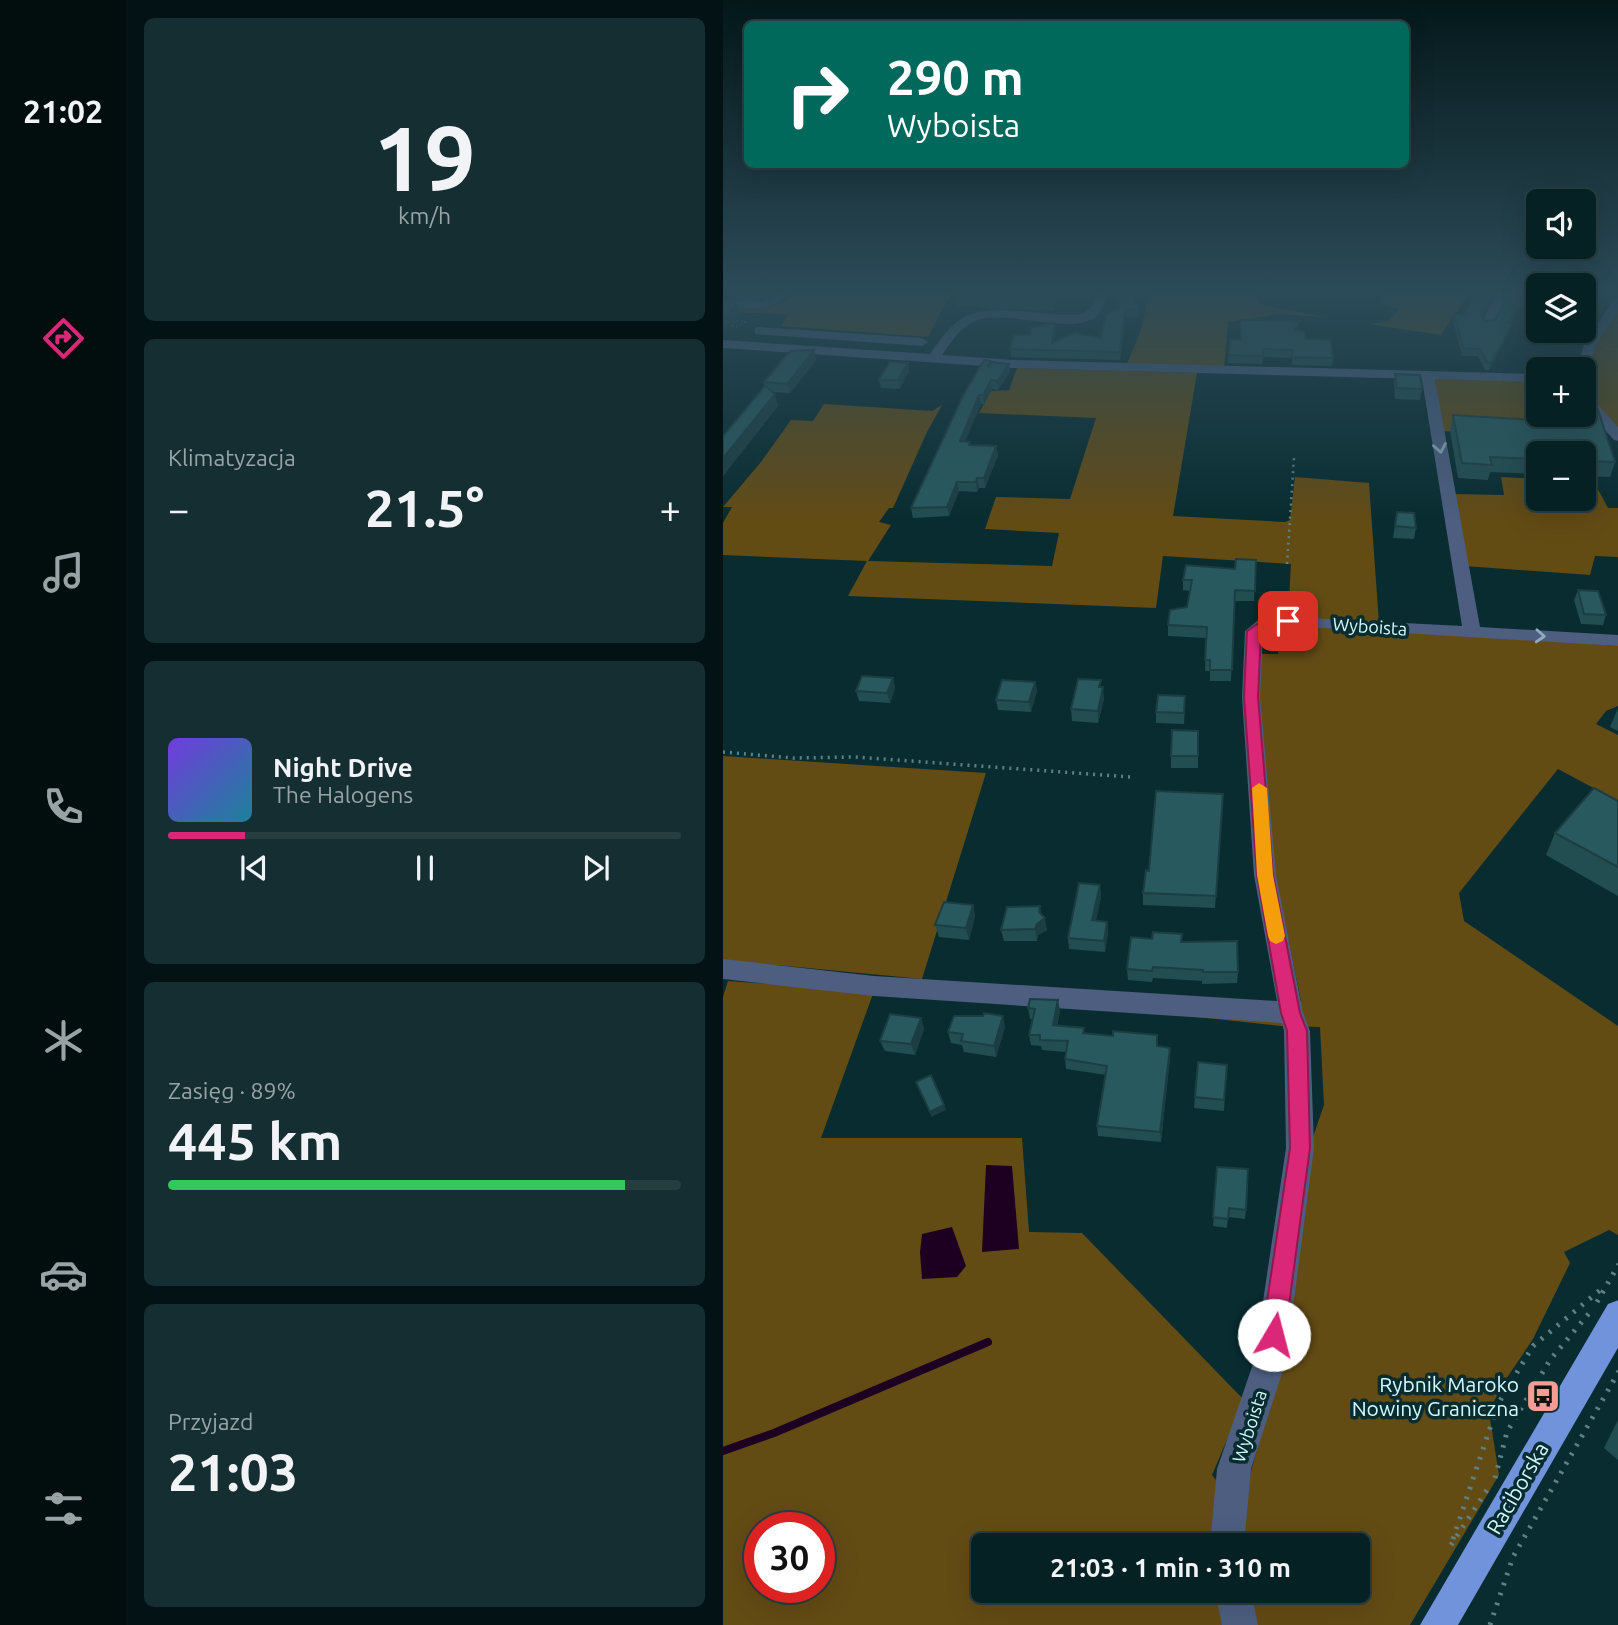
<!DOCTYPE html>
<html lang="pl">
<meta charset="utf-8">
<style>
body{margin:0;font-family:Ubuntu,sans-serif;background:#142e31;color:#f1f3f6;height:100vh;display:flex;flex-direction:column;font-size:26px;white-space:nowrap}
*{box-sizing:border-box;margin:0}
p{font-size:23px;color:#98a3a6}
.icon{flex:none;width:38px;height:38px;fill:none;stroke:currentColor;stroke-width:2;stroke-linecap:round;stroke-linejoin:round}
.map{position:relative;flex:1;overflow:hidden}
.panel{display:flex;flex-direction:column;gap:18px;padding:18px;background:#031214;width:597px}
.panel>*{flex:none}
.hud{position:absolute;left:21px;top:21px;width:665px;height:147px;border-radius:10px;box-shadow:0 7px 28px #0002,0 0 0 2px #273e41;background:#00695c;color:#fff;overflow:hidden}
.buttons{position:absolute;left:803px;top:189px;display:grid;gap:14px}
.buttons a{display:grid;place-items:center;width:70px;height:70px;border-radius:10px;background:#062124;box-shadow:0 7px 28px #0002,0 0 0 2px #273e41;font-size:35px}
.speed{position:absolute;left:21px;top:1512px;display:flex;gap:14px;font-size:35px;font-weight:700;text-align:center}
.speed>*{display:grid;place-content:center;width:91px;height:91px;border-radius:50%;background:#062124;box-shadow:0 7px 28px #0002,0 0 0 2px #273e41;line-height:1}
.speed .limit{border:10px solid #d22;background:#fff;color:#111}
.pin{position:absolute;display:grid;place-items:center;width:60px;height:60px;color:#fff;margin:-30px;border-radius:14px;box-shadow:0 4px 10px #0006}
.me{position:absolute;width:77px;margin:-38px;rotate:8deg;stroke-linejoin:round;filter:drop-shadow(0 0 5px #0008)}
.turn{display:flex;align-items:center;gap:24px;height:147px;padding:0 28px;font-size:32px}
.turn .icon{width:91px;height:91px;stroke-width:2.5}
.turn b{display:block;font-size:49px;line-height:60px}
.big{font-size:52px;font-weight:700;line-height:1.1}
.panel .card{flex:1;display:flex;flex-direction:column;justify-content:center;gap:10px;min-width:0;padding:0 24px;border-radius:10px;background:#142e31}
.panel .dial{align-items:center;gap:0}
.dial b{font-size:91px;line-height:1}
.song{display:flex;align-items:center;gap:21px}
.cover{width:84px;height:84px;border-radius:10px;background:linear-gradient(135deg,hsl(260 70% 55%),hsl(190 70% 35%))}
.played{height:7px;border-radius:4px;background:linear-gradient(90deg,#db2777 15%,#273e41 15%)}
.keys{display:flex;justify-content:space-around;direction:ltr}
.heat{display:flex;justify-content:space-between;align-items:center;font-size:38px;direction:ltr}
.charge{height:10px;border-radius:5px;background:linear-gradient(90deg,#34c759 89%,#273e41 0)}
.trip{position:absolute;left:248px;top:1533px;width:399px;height:70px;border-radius:10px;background:#062124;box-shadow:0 7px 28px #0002,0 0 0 2px #273e41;font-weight:700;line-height:70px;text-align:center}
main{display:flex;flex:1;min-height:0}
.tabs{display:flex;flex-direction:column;width:126px;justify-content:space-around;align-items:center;background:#020d0e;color:#98a3a6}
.tabs .icon{width:49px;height:49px}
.tabs .current{color:#db2777}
.tabs b{font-size:32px;color:#f1f3f6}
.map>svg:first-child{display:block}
.green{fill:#634b14;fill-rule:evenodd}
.water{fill:#1d0021}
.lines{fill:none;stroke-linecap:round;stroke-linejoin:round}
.stream{stroke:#1d0021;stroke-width:8}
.path-far3{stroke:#5d8286;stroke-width:2;stroke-dasharray:1 3.5;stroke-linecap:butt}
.path-far2{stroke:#5d8286;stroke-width:2.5;stroke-dasharray:2 4.5;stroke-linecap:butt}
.path-far1{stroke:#5d8286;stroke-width:3.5;stroke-dasharray:2 5;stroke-linecap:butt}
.path{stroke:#5d8286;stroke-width:5;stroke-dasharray:2.5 8;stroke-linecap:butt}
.minor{fill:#4d5e80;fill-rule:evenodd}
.major{fill:#7193db;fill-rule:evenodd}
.wall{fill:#224d51}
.shaded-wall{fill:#1c3e42}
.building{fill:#28595e;stroke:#1c3e42;stroke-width:2}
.oneway{stroke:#90acbe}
.route{fill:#db2777;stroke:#8e194d;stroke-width:2}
.slow{fill:#f59e0b}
.labels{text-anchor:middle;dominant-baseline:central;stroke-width:7;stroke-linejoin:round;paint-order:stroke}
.street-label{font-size:18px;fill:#d3f9fd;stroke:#082c30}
.near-poi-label{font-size:21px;fill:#d3f9fd;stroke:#082c30;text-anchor:end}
.near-street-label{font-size:21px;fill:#d3f9fd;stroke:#082c30}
</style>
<main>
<nav class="tabs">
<b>21:02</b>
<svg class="icon current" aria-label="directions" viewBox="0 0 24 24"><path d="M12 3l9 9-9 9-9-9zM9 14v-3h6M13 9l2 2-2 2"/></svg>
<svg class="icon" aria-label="music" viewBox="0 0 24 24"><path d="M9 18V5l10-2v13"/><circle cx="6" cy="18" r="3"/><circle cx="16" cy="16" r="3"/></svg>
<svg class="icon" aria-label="phone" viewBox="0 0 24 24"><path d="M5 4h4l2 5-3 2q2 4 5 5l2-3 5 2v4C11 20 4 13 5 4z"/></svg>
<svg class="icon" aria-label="climate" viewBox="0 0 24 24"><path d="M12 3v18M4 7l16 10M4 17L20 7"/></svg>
<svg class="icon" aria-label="car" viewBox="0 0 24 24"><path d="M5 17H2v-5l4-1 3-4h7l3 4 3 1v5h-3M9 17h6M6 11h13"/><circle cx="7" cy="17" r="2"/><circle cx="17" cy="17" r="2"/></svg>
<svg class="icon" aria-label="filters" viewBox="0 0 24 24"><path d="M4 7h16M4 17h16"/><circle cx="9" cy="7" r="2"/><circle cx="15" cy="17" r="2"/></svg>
</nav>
<section class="panel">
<div class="card dial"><b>19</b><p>km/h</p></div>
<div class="card"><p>Klimatyzacja</p>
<div class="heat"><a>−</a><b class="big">21.5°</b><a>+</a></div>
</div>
<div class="card">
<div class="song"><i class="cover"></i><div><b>Night Drive</b><p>The Halogens</p></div></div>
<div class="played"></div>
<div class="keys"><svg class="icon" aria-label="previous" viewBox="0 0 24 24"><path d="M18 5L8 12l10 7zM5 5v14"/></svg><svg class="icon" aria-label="pause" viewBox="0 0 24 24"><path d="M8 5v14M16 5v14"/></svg><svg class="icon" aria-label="next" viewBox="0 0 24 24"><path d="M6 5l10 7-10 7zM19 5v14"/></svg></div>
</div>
<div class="card"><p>Zasięg · 89%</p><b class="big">445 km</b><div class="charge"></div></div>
<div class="card"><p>Przyjazd</p><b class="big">21:03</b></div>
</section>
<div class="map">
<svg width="896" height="1625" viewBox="0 0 896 1625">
<rect width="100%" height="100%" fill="#082c30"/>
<g class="green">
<path d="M71,294H231L221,305L205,337L59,326L65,314L2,312C24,296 43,321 71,294Z"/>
<path d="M426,294H532L538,305L608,318L557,314L505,322L501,369L403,366L418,330Z"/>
<path d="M662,294H745L718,335L645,324L666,321L677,309L661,305L658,301Z"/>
<path d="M895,305V438L861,399V369H856L861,356Z"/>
<path d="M294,368L474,373L450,516L562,522L567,520L572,477L646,483L656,623L565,617L568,564L440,556L433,608L125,596L144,561L0,555V523L9,507H0L38,462L68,420L90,421L101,404L209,411L219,405L204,432L170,508H166L156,522L168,525L145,561L329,566L336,533L262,529L273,497L347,499L373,418L256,413L268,391L286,390Z"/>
<path d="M712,379L815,381L816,415H840L830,436L718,431Z"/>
<path d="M778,477L815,479L816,499H861V481L871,482L885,508H895V557L872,556L867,575L742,566L729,494L781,495Z"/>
<path d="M556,626L753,635L895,646V706L883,711L873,724L895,735V801L835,769L736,893L741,921L895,1026V1235L886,1230L841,1252L847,1263L810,1339L779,1385L766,1412L776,1475L687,1625H0V997L5,981L151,991L98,1138H299L306,1232L359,1233L521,1400L489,1475L517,1510L551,1390L582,1160L601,1105L597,1027L558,1026L428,1012L578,1001L553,880L540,787L535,654H555ZM37,1528H96V1587H37ZM261,1545H635V1591H261Z"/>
<path d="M0,756L263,773L199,979L53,965L0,963Z"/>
</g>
<g class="water">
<path d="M263,1165L289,1166L296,1249L259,1252Z"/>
<path d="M229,1227L243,1266L234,1277L199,1279L197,1252L199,1234Z"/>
</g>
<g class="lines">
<path class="stream" d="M0,1451L51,1433L265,1342"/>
<g class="path-far3">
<path d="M9,321L25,322"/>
<path d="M12,322L9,325L13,327L23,322"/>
</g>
<path class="path-far2" d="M564,564L571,458"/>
<path class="path-far1" d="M0,752L70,758L132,757L408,777"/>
<g class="path">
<path d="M874,1302L896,1264"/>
<path d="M772,1478L784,1432L827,1360L868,1311"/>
<path d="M730,1539L775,1404L810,1346L882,1286"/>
<path d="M728,1545L764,1490"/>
<path d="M767,1625L790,1557L896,1371"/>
</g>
<g class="minor">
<path d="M54,294H67C49,313 23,308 0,306V300L40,301Z"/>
<path d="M374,294H386C383,300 380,308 376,314C352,340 280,305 248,323C235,330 227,344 219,355L291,360L816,374V382L712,379L757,627L896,635V646L564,626H549L540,633L537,697L553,875L580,1013L587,1031L591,1148L563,1361L528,1469L521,1545H487L494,1469L531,1361L563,1148L561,1031L559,1023L151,996L0,979V959L151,976L554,1001L531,875L519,697L522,631L539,617L545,616L739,626L699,379L291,368L0,348V340L207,354C215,343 223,330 235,321C264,299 323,318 358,314L367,309Z"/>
<path d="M774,294H786L768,326H760L758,323Z"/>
<path d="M896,297V310L873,344L866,369L861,373V369H854L861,344L892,298Z"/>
<path d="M36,327L199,338L205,342L199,346L32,334V328Z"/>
<path d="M861,394L866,395L896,428V441L891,440L861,406Z"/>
<path d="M492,1591H528L535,1625H499Z"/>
</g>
<path class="major" d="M896,1300V1346L735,1625H697L885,1304Z"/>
</g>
<g class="wall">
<path d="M11,294H35L31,298L12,297Z"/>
<path d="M232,294H338L331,311L234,306Z"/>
<path d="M393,294L415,310V318L402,317L397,360L288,357L287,349L307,335L332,323V331L331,342L378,338L395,308L393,300Z"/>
<path d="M750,294H772L759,317L762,321L772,320L805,295L788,323L787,331L766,370H762L755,356H739L730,320L731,313L740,315L752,296L750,295Z"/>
<path d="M576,328L575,331L582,339L610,358L609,366L569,365V358L540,357L539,364L505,363L507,339L518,340Z"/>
<path d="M91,350L93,360L67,393L49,392L55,406L0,476V436L42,387L41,382Z"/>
<path d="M267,361L268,364L287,372L275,390L269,389L261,404H258L242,441L248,445L273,446L275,455L262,488H256L254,492L236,491L226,516L190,518L188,508Z"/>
<path d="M185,363L186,371L177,389L158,388L156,380Z"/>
<path d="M672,374L699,389L697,400L672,399L671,384Z"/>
<path d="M730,415L818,420V415H861L892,462L887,477L861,476V453H816V474L767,472L765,480L735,478L727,430Z"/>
<path d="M674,512L693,528L691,539L670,538Z"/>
<path d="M533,560L531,601H511L508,681H487V671H482L483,638L445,636V625L464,607L467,591L460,590V580L512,569Z"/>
<path d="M855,590L883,615L880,625L858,624L851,600Z"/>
<path d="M170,678L172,688L167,703L136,701L133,691Z"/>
<path d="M312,682L314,691L308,712L275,710L273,700Z"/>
<path d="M378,687L381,699L375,723L349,721L348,709Z"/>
<path d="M462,708L461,724L433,723V712Z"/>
<path d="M895,708V731L887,727Z"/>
<path d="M475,731V768H448V756Z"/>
<path d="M500,794L492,908L420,905V893L426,871Z"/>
<path d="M895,801V896L823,855L832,833Z"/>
<path d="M377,885L378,897L373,920L384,922L385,933L382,952L346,949L345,938Z"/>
<path d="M250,905L252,916L246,940L216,937L212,925Z"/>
<path d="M318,914L324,930L315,935L314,941H281L278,930Z"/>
<path d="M459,942L515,972L514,983L479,984V981L430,978L429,982L405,980L404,969Z"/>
<path d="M305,1008L337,1011L334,1026L361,1033L447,1048V1058L438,1142L375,1136L374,1126L383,1075L343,1069L342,1059L343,1052L319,1050L318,1046L308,1045L306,1035L309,1019H307Z"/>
<path d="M198,1018L201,1029L192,1055L162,1051L157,1041Z"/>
<path d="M282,1027L273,1057L241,1052L239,1045L228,1043L225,1032Z"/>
<path d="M504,1065L501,1111L471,1108L472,1097Z"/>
<path d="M494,1167L523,1210L522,1219L505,1217L504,1228L490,1226Z"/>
<path d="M895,1420V1460L881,1448Z"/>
</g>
<g class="shaded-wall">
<path d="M329,294H338L331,311Z"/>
<path d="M770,294H772L756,322L757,314Z"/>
<path d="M803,294H805V295L784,330L785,323Z"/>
<path d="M13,306L16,315L0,330V318Z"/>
<path d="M402,309V317L397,360V352Z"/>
<path d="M789,324L787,331L766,370L768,363Z"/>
<path d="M91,350L93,360L67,393L64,384Z"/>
<path d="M185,363L186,371L177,389L175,380Z"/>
<path d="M286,364L287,372L275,390L274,381Z"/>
<path d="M268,380L269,389L261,404L260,395Z"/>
<path d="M52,394L55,406L0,476V458Z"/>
<path d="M256,395L258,404L238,450L237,441Z"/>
<path d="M273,446L275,455L262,488L261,478Z"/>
<path d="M254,478L256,488L254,492L253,482Z"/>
<path d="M234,482L236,491L226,516L224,507Z"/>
<path d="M170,678L172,688L167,703L164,693Z"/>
<path d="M312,682L314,691L308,712L306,702Z"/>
<path d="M380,687L381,699L375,723V711Z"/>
<path d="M377,885L378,897L370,932L369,920Z"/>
<path d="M250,905L252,916L246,940L243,928Z"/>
<path d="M317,906L319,918H322L324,930L315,935L314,941L312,929Z"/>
<path d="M384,922L385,933L382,952L381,941Z"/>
<path d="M335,1000L337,1011L332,1036L330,1025Z"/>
<path d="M280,1016L282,1027L273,1057L271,1046Z"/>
<path d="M198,1018L201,1029L192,1055L188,1044Z"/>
<path d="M447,1048V1058L438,1142L437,1132Z"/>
<path d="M221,1105L223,1110L208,1117L207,1112Z"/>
</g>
<g class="building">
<path d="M393,294H410L415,310L402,309L397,352L287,349L291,335H307L308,328L332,323L329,343L351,333L378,338L383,314L397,307Z"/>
<path d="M753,294H770L757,314L762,321L772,320L787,294H803L785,323L789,324L768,363L764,362L757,349L740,348L731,313L740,315Z"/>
<path d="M0,300H8L13,306L0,318Z"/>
<path d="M518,320L577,321L571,330L581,331L582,339L608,340L610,358L569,357V350L540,349V356L506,355L507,339L518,340Z"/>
<path d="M91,350L64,384L41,382L67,351Z"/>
<path d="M261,360L267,361L265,367L269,362L286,364L274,381L268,380L260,395H256L237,441L247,442L246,445L273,446L261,478H254L253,482H234L224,507L188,508L240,396Z"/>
<path d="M167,362L185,363L175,380H156Z"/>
<path d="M672,374L697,375L699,389L674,388Z"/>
<path d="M42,386L52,394L0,458V436Z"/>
<path d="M861,406L874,407L892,462L861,461V453H816V459L767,457L769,465L739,463L730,415L826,421L824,415H861Z"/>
<path d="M674,512L691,513L693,528L672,526Z"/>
<path d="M513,559L533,560L532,591L512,590L509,670H487V660H482L484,627L445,625L447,610L464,607L469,580H460L463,565L512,569Z"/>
<path d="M855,590L875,591L883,615L861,614Z"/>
<path d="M139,676L170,678L164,693L133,691Z"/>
<path d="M355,679L378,680L376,687H380L375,711L348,709Z"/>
<path d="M279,680L312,682L306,702L273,700Z"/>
<path d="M435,695L462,696L461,713L433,712Z"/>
<path d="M449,730L475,731V756H448Z"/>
<path d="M871,788L895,801V867L832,833Z"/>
<path d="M433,791L500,794L493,896L420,893L423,870L426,871Z"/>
<path d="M356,883L377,885L369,920L384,922L381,941L345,938Z"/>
<path d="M221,902L250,905L243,928L212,925Z"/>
<path d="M317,906L316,912L322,918L314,924L312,929L278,930L284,907Z"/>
<path d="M430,932L459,934L458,942L514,941L515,972H480V970L430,967L429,971L404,969L408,937L429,939Z"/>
<path d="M307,999L335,1000L330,1025L361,1028L360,1033L390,1036V1031L434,1035V1046L447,1048L437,1132L374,1126L384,1066L342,1059L345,1041L317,1040V1035H306L312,1009L305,1008Z"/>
<path d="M261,1013L280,1016L271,1046L238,1041L240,1034L225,1032L231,1016H260Z"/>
<path d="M167,1014L198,1018L188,1044L157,1041Z"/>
<path d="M475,1062L504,1065L501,1100L472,1097Z"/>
<path d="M208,1075L221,1105L207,1112L193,1082Z"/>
<path d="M494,1167L525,1169L523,1210L506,1208L505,1219L490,1217Z"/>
</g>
<defs><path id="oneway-chevron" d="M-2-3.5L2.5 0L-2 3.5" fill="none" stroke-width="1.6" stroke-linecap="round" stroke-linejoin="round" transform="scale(1.75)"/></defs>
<g class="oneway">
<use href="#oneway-chevron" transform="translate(717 448) rotate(80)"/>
<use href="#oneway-chevron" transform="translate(817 636) rotate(3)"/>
</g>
<linearGradient id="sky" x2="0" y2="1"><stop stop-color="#04181a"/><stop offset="0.56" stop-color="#2c4b59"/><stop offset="1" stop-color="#2c4b59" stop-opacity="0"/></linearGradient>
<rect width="896" height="522" fill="url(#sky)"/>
<path class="route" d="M545,617H565L571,621C563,628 549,624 538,632L535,697L550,875L577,1013L584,1031L587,1148L562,1335L559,1343L551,1346L542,1343L539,1335L567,1148L564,1031L558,1013L534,875L521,697L524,631Z"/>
<path class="slow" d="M536,783L544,788L550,875L562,936L560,941L553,944L547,941L545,936L534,875L529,788Z"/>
<defs>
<g id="bus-square" transform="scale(1.75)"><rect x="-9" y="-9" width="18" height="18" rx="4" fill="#f59c95" stroke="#082c30"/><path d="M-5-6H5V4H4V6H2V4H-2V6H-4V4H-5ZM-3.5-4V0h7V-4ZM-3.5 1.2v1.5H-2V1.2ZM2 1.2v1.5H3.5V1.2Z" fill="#111"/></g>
</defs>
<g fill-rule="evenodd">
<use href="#bus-square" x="820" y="1396"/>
</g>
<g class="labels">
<g class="street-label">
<text transform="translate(647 626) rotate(4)">Wyboista</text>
<text transform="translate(526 1426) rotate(-72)">Wyboista</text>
</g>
<g class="near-poi-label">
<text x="796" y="1384">Rybnik Maroko<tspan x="796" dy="24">Nowiny Graniczna</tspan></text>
</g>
<g class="near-street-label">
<text transform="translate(794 1488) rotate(-60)">Raciborska</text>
</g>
</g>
</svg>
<div class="buttons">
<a><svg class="icon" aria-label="sound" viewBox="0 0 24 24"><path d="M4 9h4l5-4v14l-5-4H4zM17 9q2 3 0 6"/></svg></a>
<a><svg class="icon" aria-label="layers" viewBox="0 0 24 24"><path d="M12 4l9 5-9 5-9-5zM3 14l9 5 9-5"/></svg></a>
<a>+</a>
<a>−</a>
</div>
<div class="speed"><div class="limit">30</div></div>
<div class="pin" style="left:565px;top:621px;background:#d93025"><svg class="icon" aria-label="arrive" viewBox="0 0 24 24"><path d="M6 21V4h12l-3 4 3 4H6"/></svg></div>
<svg class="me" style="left:551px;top:1335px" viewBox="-20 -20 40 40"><circle r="19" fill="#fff"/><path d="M0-13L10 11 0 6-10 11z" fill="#db2777"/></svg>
<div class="trip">21:03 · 1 min · 310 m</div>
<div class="hud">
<div class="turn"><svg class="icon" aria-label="right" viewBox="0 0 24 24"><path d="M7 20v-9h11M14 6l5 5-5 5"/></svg><div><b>290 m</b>Wyboista</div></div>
</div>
</div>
</main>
